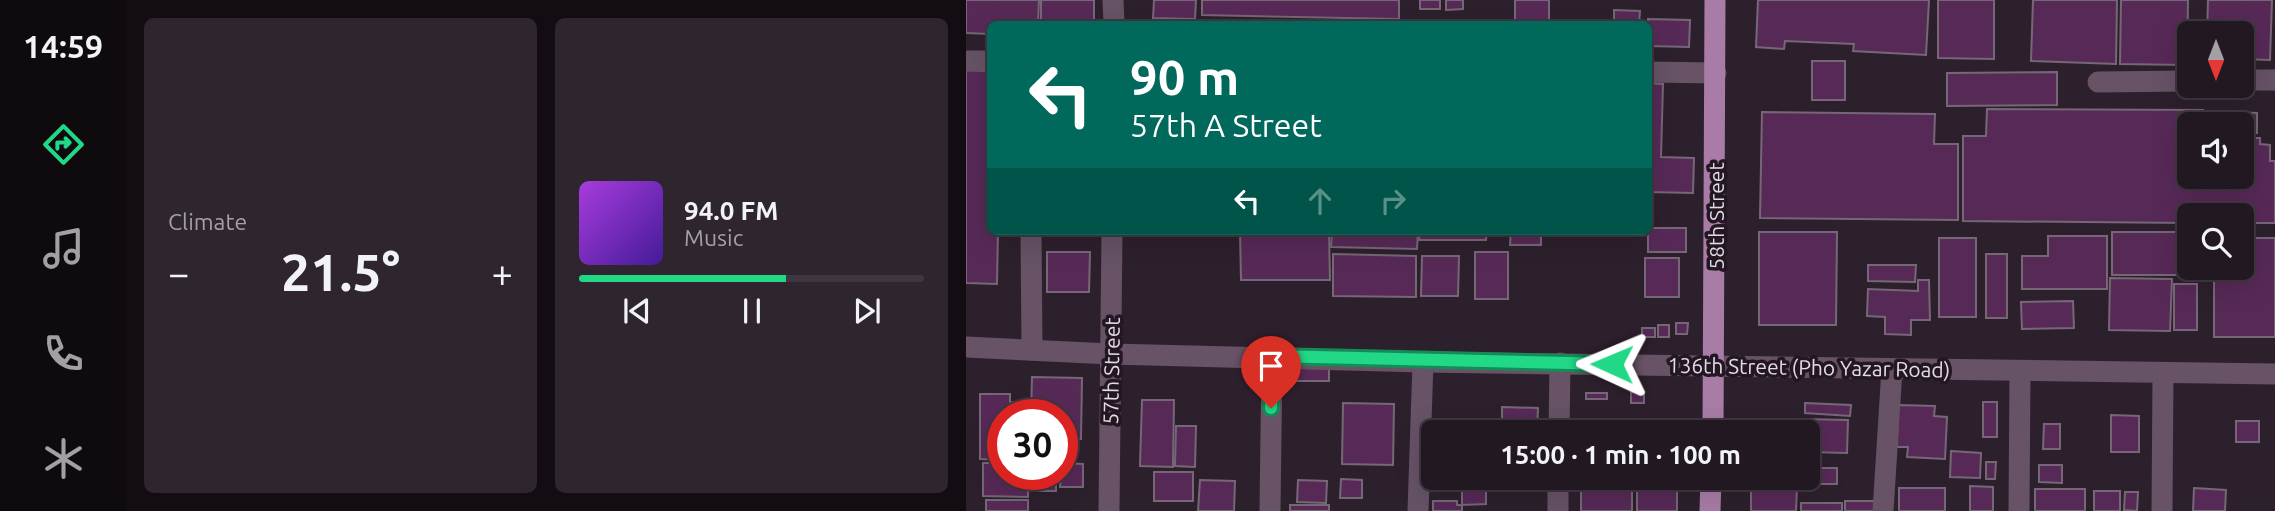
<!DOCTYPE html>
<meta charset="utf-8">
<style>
body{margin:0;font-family:Ubuntu,sans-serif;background:#2e252f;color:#f1f3f6;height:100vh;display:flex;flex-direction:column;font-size:26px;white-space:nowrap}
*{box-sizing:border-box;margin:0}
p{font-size:23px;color:#a2a0a5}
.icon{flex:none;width:38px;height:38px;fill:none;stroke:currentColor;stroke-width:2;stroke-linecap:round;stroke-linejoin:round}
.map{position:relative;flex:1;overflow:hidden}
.sheet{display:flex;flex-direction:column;gap:18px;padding:18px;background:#130d13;width:840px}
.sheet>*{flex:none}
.guide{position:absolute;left:21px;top:21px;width:665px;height:214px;border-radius:10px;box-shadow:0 7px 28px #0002,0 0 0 2px #3f3740;background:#00695c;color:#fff;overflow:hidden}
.needle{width:46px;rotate:180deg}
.tools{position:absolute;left:1211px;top:21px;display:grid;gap:14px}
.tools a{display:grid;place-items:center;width:77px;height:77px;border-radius:10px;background:#221822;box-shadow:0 7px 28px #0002,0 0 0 2px #3f3740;font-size:35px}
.speed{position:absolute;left:21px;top:399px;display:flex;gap:14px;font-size:35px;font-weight:700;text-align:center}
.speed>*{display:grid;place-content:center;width:91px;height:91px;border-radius:50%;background:#221822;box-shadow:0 7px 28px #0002,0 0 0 2px #3f3740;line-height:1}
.speed .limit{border:10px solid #d22;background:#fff;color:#111}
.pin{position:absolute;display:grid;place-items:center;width:60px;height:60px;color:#fff;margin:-72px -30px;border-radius:50% 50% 50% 0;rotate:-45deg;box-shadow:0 0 7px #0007}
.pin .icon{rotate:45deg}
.me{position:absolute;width:77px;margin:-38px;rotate:271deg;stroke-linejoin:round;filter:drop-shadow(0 0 5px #0008)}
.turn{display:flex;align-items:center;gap:24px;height:147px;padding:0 28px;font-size:32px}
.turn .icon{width:91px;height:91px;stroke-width:2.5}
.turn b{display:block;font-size:49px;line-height:60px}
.lanes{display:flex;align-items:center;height:66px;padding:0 28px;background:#0003;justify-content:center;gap:35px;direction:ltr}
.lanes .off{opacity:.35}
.big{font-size:52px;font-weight:600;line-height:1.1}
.sheet .widget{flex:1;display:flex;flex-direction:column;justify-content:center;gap:10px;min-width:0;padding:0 24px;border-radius:10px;background:#2e252f}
.song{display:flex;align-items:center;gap:21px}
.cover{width:84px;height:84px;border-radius:10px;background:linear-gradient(135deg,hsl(280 70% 55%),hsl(260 70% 35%))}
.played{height:7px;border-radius:4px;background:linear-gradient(90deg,#21d887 60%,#3f3740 60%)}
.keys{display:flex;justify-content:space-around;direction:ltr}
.heat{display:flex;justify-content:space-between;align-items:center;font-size:38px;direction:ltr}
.sheet .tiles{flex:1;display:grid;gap:18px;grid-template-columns:repeat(2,1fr)}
.trip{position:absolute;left:455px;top:420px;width:399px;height:70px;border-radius:10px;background:#221822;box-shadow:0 7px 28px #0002,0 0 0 2px #3f3740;font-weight:600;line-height:70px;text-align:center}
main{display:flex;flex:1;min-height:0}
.tabs{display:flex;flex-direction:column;width:126px;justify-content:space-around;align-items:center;background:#0e0a0e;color:#a2a0a5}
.tabs .icon{width:49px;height:49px}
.tabs .on{color:#21d887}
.tabs b{font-size:32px;color:#f1f3f6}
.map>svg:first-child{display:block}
.building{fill:#572957;stroke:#766776;stroke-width:2}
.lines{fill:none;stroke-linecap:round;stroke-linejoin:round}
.minor{stroke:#675266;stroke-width:21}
.major{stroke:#a87ca7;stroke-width:21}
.route-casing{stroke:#158c58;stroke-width:18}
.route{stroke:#21d887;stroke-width:12}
.labels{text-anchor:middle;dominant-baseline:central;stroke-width:7;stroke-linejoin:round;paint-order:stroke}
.street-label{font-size:21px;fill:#e3dbe3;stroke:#231723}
</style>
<main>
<nav class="tabs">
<b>14:59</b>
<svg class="icon on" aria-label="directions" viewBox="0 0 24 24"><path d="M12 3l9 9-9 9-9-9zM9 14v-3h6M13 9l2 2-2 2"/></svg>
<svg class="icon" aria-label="music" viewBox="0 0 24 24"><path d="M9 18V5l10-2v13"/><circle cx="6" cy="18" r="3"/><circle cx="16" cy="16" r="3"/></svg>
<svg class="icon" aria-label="phone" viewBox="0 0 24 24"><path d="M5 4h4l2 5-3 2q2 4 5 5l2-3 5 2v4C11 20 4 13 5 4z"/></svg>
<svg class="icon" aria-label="climate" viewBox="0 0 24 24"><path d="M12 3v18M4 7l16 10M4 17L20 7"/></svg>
</nav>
<section class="sheet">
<div class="tiles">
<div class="widget"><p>Climate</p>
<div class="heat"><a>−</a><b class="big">21.5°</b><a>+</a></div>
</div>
<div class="widget">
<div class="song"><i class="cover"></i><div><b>94.0 FM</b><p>Music</p></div></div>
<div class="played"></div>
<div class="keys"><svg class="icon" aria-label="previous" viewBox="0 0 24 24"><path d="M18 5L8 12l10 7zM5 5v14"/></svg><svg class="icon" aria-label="pause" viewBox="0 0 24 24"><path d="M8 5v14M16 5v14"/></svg><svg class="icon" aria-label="next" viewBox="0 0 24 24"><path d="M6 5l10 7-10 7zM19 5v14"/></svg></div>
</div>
</div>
</section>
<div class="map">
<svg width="1309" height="511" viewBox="0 0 1309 511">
<rect width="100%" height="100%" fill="#2d202d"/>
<g class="building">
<path d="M0,0H73L72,24H24V34L0,33Z"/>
<rect x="75" y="0" width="53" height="24"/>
<path d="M188,0H230L229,19L187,18Z"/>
<path d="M236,0H433V19L236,15Z"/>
<rect x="454" y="0" width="20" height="9"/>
<path d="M480,0H497V9L480,10Z"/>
<rect x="549" y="0" width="34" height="24"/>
<path d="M792,0H963L960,55L887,51L888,44L819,41L818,49L790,47Z"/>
<path d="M972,0H1028V59L972,58Z"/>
<path d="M1067,0H1151L1150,64L1065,61Z"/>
<path d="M1155,0H1222L1221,65L1154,64Z"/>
<path d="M1242,0H1306L1304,60L1276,59V33H1241Z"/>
<path d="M648,10L674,11L673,24H648Z"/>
<path d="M682,19L724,20L723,47L682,46Z"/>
<rect x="846" y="61" width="33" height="39"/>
<path d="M0,70L24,71V231H32L31,284L0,283Z"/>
<path d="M1091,72V105L981,106V73Z"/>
<path d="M682,83L697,84L695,157L728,158L727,193L682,192Z"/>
<path d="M1021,109L1237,110V124H1223V177H1276V138H1294V144L1304,145V161H1309V223H1276V215H1223V223L997,221V136H1020Z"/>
<path d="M1242,111L1291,113V133H1276V124H1241Z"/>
<path d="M796,112L969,114L968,144H992V220L794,218Z"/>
<rect x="682" y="228" width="38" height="24"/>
<path d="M274,231H363L364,280H275Z"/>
<path d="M366,231H452L451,249L365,247Z"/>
<path d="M454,231H521L520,240H453Z"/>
<path d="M545,231H575V245H544Z"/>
<path d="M793,232H871L870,325H793Z"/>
<rect x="1146" y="232" width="72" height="43"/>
<path d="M1221,235H1223V268H1232V274H1221Z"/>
<path d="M1082,236H1141V289H1056V256H1082Z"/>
<rect x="973" y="238" width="37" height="79"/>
<path d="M1276,238H1309V337H1248V268H1276Z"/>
<path d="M81,252H124L123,292H81Z"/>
<rect x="509" y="252" width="33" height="47"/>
<path d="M367,254L450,256V297L367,296Z"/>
<rect x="1020" y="254" width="21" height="64"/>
<path d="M456,256H493L492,296H455Z"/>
<rect x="679" y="258" width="34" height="39"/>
<path d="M902,265H950L949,282L902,281Z"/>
<path d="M1144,278L1206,279L1204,331L1143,330Z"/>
<path d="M952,280H963L964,320H945V335L919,334V317L901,316L902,289L952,291Z"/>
<rect x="1208" y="284" width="23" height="46"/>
<path d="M1107,301L1108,328L1056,329L1055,302Z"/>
<path d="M710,323H722L721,334H710Z"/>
<rect x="692" y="325" width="11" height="12"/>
<rect x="676" y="328" width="13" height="9"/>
<path d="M328,367H363V381H327Z"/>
<path d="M66,377L116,378L115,439H96V415H65Z"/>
<rect x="665" y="392" width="13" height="11"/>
<rect x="620" y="393" width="21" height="6"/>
<path d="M14,394H44V415H37V460L14,459Z"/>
<path d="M176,400H208L207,467L174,466Z"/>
<rect x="46" y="402" width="18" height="13"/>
<rect x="1017" y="402" width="14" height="35"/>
<path d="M377,403L428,404L427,465L376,464Z"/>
<path d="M839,403L885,405L884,416L839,413Z"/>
<path d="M932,405L969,406L968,416L981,417L979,459L941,457L942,447H931Z"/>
<path d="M536,407L572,408L571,432H536Z"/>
<path d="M1145,415L1173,416V452H1145Z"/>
<rect x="618" y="419" width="8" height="10"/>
<path d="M838,419L882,420L881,453L842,452V432H837Z"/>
<path d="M664,421L720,422V432H663Z"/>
<rect x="790" y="421" width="44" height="11"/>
<rect x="1270" y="421" width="23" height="21"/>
<path d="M1078,424H1094V449H1077Z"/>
<path d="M521,425H535L534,432H521Z"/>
<path d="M210,426H230L229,467L209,466Z"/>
<path d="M985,451L1015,453L1014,478L984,477Z"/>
<path d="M1020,462H1030L1029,479H1020Z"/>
<path d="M17,463H37V474H62V497L17,496Z"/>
<path d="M96,463L117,464V487H94Z"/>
<path d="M1073,465H1096V483L1073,482Z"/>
<path d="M842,468H871V484H837V478H842Z"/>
<rect x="188" y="472" width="39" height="29"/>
<rect x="65" y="474" width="25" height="17"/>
<path d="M496,478H520V504L496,505Z"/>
<rect x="615" y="478" width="51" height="33"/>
<rect x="788" y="478" width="45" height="3"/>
<path d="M375,479L396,480V498H374Z"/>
<path d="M234,480L269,481L268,511H232Z"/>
<path d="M332,480L361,481L360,503L331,502Z"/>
<path d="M1004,486L1027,487V511H1004Z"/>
<path d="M785,487H831L830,511H785Z"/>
<rect x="671" y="488" width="40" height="23"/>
<rect x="933" y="488" width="46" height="23"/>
<path d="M1228,488L1260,490L1259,511H1227Z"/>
<rect x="1069" y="489" width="50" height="22"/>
<rect x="1128" y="491" width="26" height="20"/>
<path d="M1159,492H1172L1171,511L1158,510Z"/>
<rect x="20" y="500" width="42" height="11"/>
<path d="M467,501H491V505H496V511H467Z"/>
<rect x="879" y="501" width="32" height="10"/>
<rect x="835" y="503" width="41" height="8"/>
<rect x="324" y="505" width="39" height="6"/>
</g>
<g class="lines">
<g class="minor">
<path d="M147,0L148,24"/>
<path d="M0,61H24"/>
<path d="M682,72L750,73"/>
<path d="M1276,80H1309"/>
<path d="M1132,82L1223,81"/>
<path d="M65,231L66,350"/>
<path d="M0,347L145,354L457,362L1309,374"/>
<path d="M593,432L594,363"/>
<path d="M143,511L146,231"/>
<path d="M304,511L306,356"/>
<path d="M452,511L457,362"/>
<path d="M592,511V478"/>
<path d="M917,511L926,369"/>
<path d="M1053,511L1054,371"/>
<path d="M1196,511L1197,374"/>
</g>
<g class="major">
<path d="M747,432L749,0"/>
<path d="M744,511L745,478"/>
</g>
</g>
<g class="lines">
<g class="route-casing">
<path id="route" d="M305,408L306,356L646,364"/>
</g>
<use href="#route" class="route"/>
</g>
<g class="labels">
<g class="street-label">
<text transform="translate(750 216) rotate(-90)">58th Street</text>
<text transform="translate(843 367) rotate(1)">136th Street (Pho Yazar Road)</text>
<text transform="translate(145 371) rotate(-89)">57th Street</text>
</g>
</g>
</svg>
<div class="tools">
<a><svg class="needle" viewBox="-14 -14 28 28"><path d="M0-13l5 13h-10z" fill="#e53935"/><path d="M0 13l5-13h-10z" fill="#a2a0a5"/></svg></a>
<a><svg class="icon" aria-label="sound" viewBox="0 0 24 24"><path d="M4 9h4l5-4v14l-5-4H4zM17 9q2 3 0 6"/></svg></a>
<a><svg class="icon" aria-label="search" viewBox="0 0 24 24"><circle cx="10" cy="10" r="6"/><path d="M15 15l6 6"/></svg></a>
</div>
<div class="speed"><div class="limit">30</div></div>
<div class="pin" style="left:305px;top:408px;background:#d93025"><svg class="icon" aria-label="arrive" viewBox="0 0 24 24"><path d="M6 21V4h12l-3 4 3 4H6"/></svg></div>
<svg class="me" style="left:646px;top:364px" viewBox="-20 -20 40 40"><path d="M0-17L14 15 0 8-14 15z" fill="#21d887" stroke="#fff" stroke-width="4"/></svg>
<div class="trip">15:00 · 1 min · 100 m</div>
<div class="guide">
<div class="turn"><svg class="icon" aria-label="left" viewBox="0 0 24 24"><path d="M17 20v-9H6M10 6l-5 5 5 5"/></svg><div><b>90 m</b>57th A Street</div></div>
<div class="lanes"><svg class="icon" aria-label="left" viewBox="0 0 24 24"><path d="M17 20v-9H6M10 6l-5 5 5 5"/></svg><svg class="icon off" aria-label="ahead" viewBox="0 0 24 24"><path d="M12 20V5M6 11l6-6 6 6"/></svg><svg class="icon off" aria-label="right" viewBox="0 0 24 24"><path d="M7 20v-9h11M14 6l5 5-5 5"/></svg></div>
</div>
</div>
</main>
